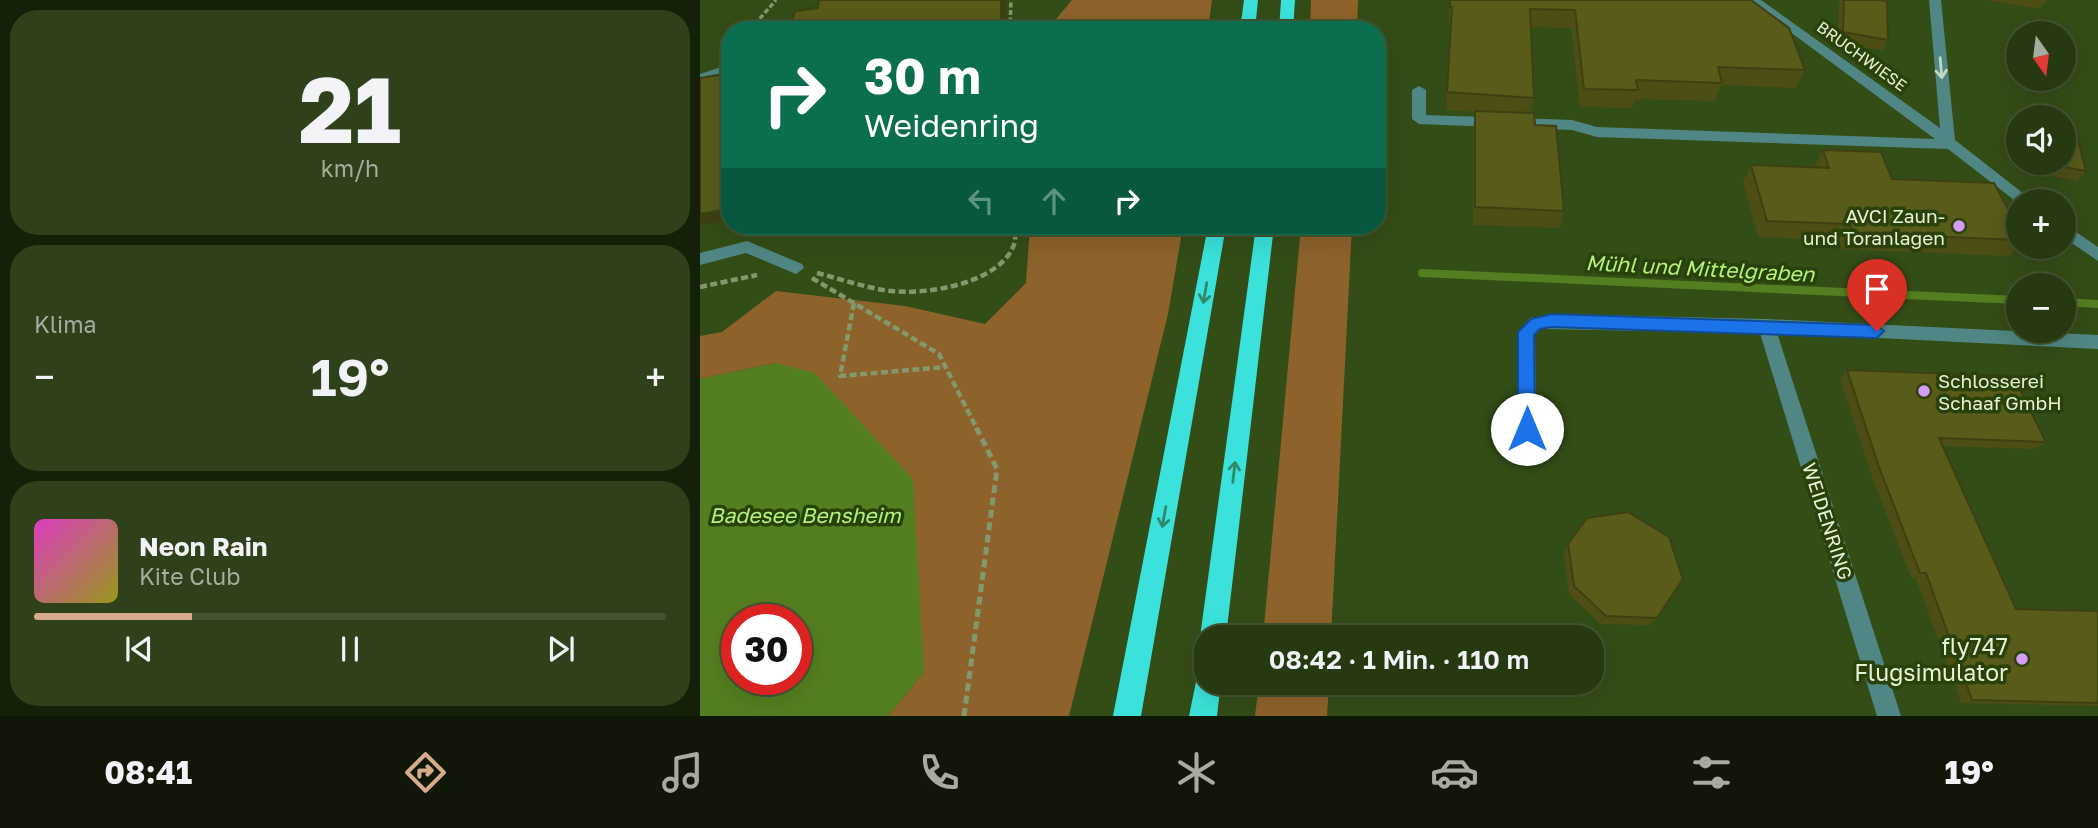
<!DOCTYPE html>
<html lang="de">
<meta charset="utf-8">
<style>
body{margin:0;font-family:"Golos Text",sans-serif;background:#2e411a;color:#f1f3f6;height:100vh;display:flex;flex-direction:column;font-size:26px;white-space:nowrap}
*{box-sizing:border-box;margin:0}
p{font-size:23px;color:#a4ad9f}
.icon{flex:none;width:38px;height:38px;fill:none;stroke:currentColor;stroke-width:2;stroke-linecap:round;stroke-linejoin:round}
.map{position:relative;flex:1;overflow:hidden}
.drawer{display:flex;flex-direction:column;gap:10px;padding:10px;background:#152009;width:700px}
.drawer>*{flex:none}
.hud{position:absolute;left:21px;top:21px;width:665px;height:214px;border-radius:28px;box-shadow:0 7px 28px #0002,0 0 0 2px #425431;background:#0b6e4f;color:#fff;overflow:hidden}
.needle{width:46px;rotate:166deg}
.controls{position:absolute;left:1306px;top:21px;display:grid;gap:14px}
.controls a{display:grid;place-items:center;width:70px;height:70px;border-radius:50%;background:#263a11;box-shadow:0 7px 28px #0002,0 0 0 2px #425431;font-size:35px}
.speed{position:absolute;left:21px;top:604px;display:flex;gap:14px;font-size:35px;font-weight:700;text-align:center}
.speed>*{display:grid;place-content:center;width:91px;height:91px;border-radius:50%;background:#263a11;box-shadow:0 7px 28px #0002,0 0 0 2px #425431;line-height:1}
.speed .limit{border:10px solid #d22;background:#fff;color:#111}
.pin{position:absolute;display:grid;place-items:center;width:60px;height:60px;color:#fff;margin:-72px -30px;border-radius:50% 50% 50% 0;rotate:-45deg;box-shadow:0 0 7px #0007}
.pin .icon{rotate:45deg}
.me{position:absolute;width:77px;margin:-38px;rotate:0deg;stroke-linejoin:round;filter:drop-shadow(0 0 5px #0008)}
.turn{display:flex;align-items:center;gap:24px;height:147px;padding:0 28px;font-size:32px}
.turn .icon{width:91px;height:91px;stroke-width:2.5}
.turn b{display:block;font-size:49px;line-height:60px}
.lanes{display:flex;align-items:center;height:66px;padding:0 28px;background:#0003;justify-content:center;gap:35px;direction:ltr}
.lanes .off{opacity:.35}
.big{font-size:52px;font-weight:600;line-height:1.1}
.drawer .tile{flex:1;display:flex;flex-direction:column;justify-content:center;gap:10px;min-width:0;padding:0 24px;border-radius:28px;background:#2e411a}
.drawer .dial{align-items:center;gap:0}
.dial b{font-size:91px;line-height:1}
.song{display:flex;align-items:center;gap:21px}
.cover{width:84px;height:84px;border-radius:10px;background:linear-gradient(135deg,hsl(310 70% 55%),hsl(60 70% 35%))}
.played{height:7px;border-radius:4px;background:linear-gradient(90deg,#d6ab8b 25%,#425431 25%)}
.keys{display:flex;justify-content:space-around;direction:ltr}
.heat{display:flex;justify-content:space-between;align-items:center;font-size:38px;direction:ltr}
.trip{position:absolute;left:494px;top:625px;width:410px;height:70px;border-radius:28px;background:#263a11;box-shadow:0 7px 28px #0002,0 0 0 2px #425431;font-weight:600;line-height:70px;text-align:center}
.tab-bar{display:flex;height:112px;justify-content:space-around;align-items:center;background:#0f1707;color:#a4ad9f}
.tab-bar .icon{width:49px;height:49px}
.tab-bar .selected{color:#d6ab8b}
.tab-bar b{font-size:32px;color:#f1f3f6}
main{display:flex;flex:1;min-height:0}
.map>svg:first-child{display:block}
.green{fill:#8e632b}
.water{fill:#547f20;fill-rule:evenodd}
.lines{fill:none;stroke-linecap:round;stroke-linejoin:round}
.stream{stroke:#547f20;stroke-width:8}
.path-far2{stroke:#82986d;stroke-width:3.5;stroke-dasharray:5 2.5;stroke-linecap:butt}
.path-far1{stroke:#82986d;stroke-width:4.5;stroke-dasharray:7 3.5;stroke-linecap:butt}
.path{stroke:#82986d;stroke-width:5;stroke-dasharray:8 4.5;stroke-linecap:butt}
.minor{fill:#508784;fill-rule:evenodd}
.highway{fill:#3ae2db;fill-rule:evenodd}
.wall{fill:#4d4e16}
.shaded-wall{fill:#3e4012}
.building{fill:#595b1a;stroke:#3e4012;stroke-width:2}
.oneway{stroke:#bfd9c2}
.oneway2{stroke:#318a67}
.route{fill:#1a73e8;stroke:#114b97;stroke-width:2}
.poi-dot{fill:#d59cfb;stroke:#294209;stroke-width:2.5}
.labels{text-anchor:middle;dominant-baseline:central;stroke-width:7;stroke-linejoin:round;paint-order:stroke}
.far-street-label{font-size:16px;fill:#e4f4d6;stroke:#294209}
.poi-label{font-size:19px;fill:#e4f4d6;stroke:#294209;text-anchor:end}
.street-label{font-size:19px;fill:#e4f4d6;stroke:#294209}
.water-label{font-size:21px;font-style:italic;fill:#b6f17a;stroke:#294209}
.near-poi-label{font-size:23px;fill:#e4f4d6;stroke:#294209;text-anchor:end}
</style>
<main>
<section class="drawer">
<div class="tile dial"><b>21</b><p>km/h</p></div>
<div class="tile"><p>Klima</p>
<div class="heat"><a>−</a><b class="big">19°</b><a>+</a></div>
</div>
<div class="tile">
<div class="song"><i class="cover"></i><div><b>Neon Rain</b><p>Kite Club</p></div></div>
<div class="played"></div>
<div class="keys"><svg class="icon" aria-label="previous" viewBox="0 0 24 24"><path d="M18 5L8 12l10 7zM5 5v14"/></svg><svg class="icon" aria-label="pause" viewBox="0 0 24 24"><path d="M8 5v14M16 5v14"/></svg><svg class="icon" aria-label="next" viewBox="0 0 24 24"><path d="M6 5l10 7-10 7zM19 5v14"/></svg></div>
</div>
</section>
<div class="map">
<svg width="1398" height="716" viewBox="0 0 1398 716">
<rect width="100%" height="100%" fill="#334d17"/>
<g class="green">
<path d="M372,0H512L508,30H355L356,19Z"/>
<path d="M611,0H658L657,30H610Z"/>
<path d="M330,226H483L468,314L369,716H188L224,672L76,363L0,379V336L22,332L76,291L205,306L285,324L326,283Z"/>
<path d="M601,226H652L631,637H563Z"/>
<path d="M559,683H629L627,716H555Z"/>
</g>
<path class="water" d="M76,363L115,373L213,479L224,672L188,716H0V379ZM37,620H96V679H37Z"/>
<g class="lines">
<g class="stream">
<path d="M722,273L1318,300"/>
<path d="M1363,302L1398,304"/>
</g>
<g class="path-far2">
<path d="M50,30L76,0"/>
<path d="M310,30L311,0"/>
</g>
<g class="path-far1">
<path d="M117,273C141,279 166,288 191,291C226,295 297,284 313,247C316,241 315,233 316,226"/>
<path d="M112,278L239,354L275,425"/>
<path d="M0,287L57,275"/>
<path d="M154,303L140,376L245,367"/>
</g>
<path class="path" d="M264,716L297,469L274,423"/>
<g class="minor">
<path d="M1047,0H1061L1240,128L1229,0H1241L1255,140L1333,201L1318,203L1248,149L897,137L872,130L719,124L712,119V90L719,86L726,90V115L872,120L897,127L1235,139Z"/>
<path d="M30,64V73L0,83V74Z"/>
<path d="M1363,223L1398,247V261L1363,237Z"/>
<path d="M47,241L102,264L104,268L96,274L46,253L0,265V253Z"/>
<path d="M852,314L1066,319L1398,335V349L1077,333L1201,716H1177L1060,333L841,329L835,335L836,429L834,435L827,437L820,435L818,429L817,333L830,318Z"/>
</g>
<g class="highway">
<path d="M544,0H558L555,30H540Z"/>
<path d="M581,0H595L593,30H579Z"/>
<path d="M508,226H526L441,716H413Z"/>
<path d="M556,226H574L526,637H506V647L500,637Z"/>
<path d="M506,669V682H521L517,716H489L498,672Z"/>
</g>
</g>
<g class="wall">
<path d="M749,0H1051L1105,70L1096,88L1021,85L1015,101L935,99L932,108L880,107L871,28L831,27L834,98L831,113L864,211L860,228L773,225V129L775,112L746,110L751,25H749Z"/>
<path d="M1141,0H1178L1188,40L1182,50L1138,43L1139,4Z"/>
<path d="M1286,0H1347L1340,9Z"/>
<path d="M1123,150L1192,179L1318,228L1319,247L1309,256L1142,249L1139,240L1058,237L1043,182L1051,165L1114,167Z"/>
<path d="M1328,163H1363L1386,171L1377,181L1330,172Z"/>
<path d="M1147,370L1346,442L1335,449L1242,446L1316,609L1398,611V706L1261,703L1216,578H1211L1171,474L1140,378Z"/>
<path d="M868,544L957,618L949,625L900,624L869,594L864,554Z"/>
</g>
<g class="shaded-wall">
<rect x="301" y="0" width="5" height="30"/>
<path d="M30,209V220L0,226V214Z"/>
</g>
<g class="building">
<path d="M119,0H301V30H89L95,11L118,8Z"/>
<path d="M750,0H1051L1089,28L1105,70L1018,67L1022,83L936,80L938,90L884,89L875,10L830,9L834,98L747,92L752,7H750Z"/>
<path d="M1144,0H1178L1187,1L1188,40L1143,32Z"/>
<path d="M30,73V209L0,214V78Z"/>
<path d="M775,111L834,113L835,125L856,126L864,211L775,207Z"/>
<path d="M1363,134L1377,136L1386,171L1342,163H1363Z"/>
<path d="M1123,150L1181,152L1192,179L1294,183L1318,228V240L1153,233L1150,224L1067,221L1051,165L1129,168Z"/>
<path d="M1147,370L1313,376L1346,442L1239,438L1316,609L1398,611V703L1272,700L1226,573H1220L1179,467Z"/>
<path d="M928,512L969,537L983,579L957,618L906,616L874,586L868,544L887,518Z"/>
</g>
<defs><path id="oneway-shaft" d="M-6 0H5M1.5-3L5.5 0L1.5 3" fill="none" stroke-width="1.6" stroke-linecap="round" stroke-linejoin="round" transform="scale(1.75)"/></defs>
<use class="oneway" href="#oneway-shaft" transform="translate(1241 68) rotate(85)"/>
<g class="oneway2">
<use href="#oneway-shaft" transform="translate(505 293) rotate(100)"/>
<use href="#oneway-shaft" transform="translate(534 472) rotate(-83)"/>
<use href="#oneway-shaft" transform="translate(464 517) rotate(100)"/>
</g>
<path class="route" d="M852,314L1177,325L1184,331L1177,338L852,327L840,329L834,335L835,429L833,434L827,436L821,434L818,429V332L831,319Z"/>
<g class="poi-dot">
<circle cx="1259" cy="226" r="7"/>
<circle cx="1224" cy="391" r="7"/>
<circle cx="1322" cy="659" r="7"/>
</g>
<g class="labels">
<g class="far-street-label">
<text transform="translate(1162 56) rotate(36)">BRUCHWIESE</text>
</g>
<g class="poi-label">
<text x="1245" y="215">AVCI Zaun-<tspan x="1245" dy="22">und Toranlagen</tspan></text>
<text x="1238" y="380" text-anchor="start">Schlosserei<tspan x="1238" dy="22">Schaaf GmbH</tspan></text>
</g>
<g class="street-label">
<text transform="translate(1128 521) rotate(72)">WEIDENRING</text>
</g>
<g class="water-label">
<text transform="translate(1000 268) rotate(3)">Mühl und Mittelgraben</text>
<text x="105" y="515">Badesee Bensheim</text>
</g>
<g class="near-poi-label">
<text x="1308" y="646">fly747<tspan x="1308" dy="26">Flugsimulator</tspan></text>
</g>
</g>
</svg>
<div class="controls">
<a><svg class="needle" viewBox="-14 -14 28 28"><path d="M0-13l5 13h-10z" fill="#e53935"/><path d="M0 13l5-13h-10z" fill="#a4ad9f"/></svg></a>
<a><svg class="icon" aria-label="sound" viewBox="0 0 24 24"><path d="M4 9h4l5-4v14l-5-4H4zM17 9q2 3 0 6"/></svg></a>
<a>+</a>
<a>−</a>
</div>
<div class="speed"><div class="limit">30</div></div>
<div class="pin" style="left:1177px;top:331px;background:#d93025"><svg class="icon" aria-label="arrive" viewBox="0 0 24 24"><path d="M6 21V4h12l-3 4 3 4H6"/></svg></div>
<svg class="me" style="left:827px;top:429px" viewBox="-20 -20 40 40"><circle r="19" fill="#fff"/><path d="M0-13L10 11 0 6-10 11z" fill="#1a73e8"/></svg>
<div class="trip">08:42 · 1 Min. · 110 m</div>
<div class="hud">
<div class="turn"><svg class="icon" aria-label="right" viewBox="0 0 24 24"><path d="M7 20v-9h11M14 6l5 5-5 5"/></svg><div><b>30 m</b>Weidenring</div></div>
<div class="lanes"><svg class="icon off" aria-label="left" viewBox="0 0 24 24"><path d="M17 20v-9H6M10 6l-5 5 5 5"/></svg><svg class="icon off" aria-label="ahead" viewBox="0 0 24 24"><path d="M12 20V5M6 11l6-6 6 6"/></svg><svg class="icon" aria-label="right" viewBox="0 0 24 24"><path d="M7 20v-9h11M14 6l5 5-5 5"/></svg></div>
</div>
</div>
</main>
<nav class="tab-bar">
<b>08:41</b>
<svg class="icon selected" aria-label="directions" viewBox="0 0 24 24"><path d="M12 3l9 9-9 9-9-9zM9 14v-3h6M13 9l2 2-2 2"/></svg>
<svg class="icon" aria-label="music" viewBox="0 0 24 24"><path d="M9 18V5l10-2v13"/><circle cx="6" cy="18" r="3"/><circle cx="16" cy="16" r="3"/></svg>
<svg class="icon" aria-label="phone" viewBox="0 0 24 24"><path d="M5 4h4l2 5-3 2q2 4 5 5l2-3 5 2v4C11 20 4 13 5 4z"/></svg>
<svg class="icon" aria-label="climate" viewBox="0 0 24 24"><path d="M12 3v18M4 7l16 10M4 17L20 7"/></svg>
<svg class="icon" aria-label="car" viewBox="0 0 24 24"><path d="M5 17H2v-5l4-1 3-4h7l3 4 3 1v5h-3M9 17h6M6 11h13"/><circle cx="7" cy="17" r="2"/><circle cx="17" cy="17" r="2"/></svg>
<svg class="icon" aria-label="filters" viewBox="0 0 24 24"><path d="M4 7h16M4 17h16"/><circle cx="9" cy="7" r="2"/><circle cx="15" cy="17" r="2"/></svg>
<b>19°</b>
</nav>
